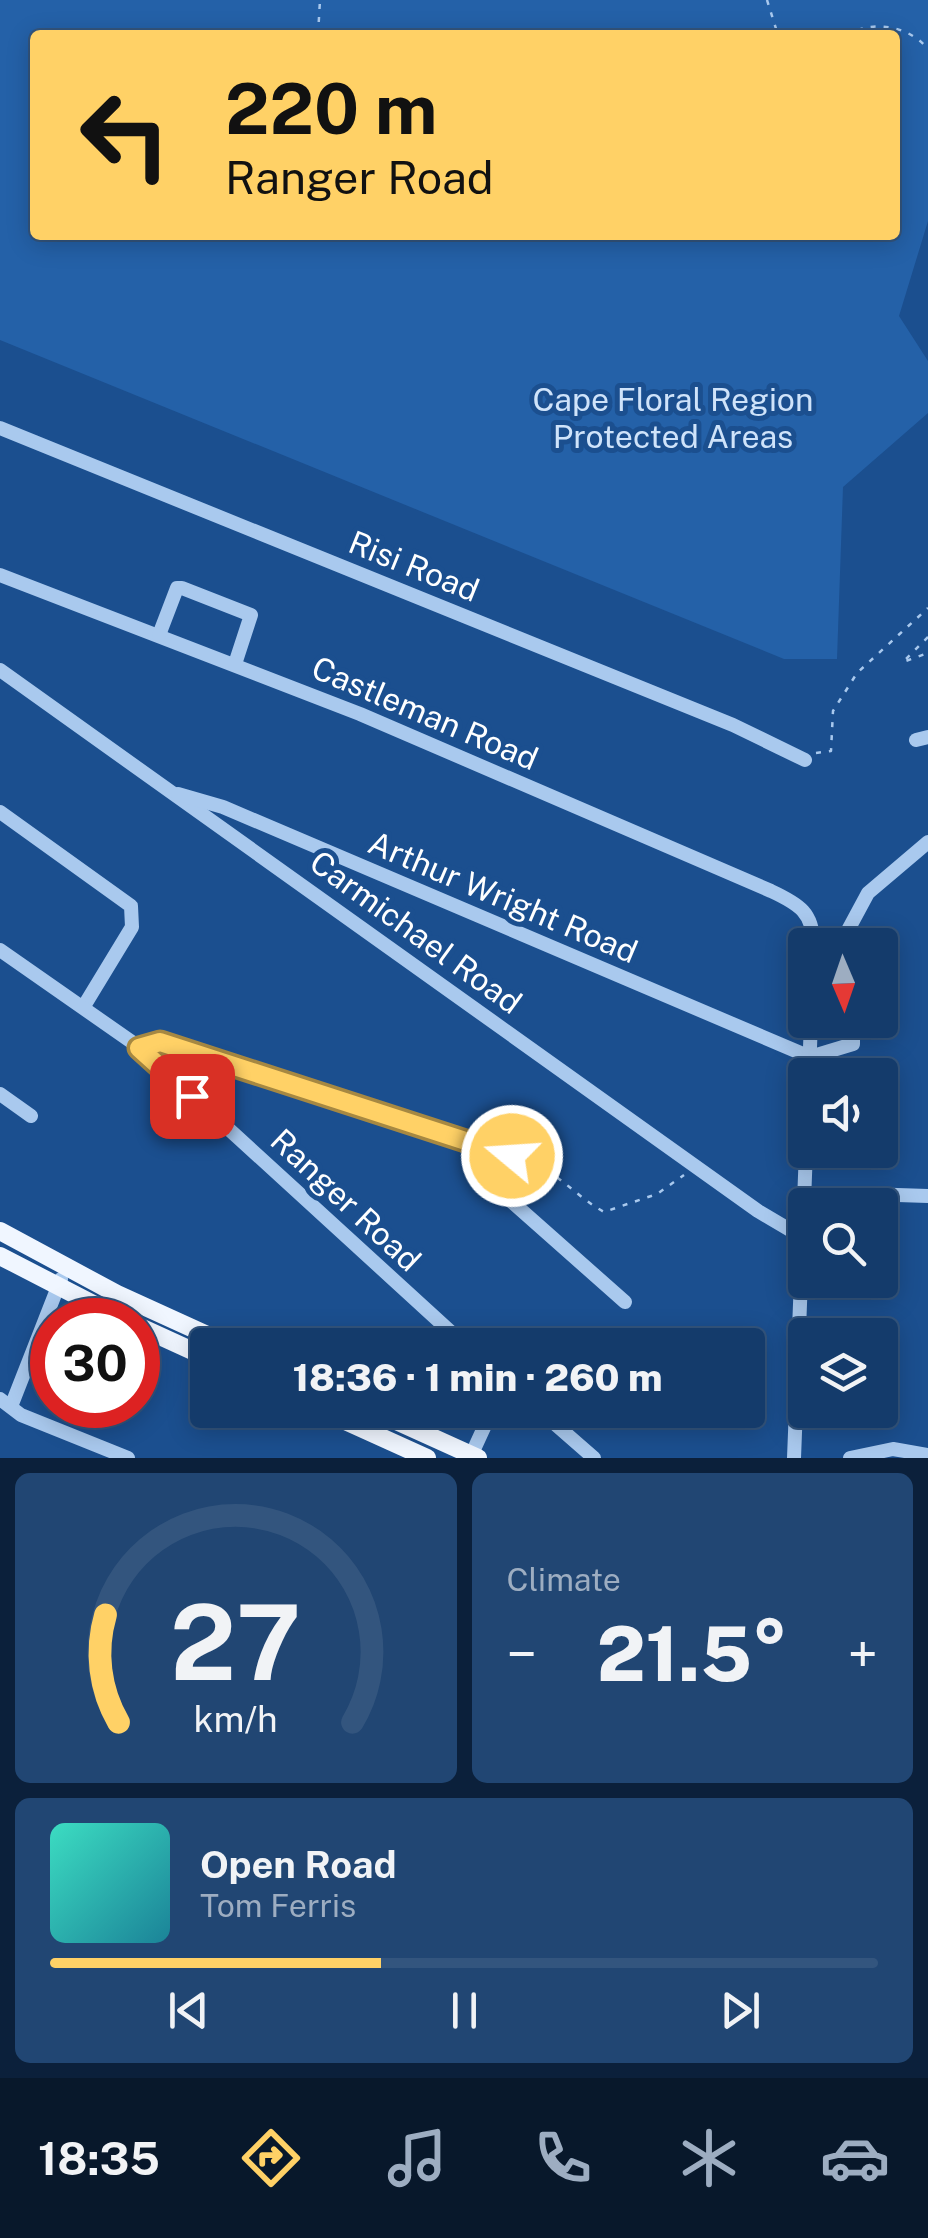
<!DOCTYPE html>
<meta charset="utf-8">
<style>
body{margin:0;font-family:"Public Sans",sans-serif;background:#214673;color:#f1f3f6;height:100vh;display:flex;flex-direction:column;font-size:38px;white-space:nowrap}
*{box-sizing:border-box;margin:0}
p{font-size:32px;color:#9dadc1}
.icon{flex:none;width:55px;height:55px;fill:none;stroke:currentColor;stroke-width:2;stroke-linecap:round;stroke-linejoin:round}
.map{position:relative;height:1458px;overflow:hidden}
.sheet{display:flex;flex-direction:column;gap:15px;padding:15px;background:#0b203b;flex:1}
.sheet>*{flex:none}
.guide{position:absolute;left:30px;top:30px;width:870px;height:210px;border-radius:10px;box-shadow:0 5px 25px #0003,0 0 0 2px #33557e;background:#ffd166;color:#111;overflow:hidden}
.needle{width:65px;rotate:178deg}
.buttons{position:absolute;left:788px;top:928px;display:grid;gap:20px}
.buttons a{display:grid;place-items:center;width:110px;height:110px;border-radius:10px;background:#143b6b;box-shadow:0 5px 25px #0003,0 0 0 2px #33557e;font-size:50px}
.speed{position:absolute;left:30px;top:1298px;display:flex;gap:20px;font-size:50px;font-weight:700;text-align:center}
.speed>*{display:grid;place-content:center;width:130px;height:130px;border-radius:50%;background:#143b6b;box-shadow:0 5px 25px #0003,0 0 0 2px #33557e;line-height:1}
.speed .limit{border:15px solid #d22;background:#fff;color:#111}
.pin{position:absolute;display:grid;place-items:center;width:85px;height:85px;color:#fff;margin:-42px;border-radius:20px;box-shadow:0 5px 15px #0006}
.me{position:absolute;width:110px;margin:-55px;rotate:288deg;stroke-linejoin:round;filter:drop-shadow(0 0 8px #0008)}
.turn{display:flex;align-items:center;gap:35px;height:210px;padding:0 30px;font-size:45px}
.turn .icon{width:130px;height:130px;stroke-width:2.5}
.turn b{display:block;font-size:70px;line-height:85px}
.big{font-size:75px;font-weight:800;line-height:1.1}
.sheet .card{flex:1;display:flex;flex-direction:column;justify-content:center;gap:15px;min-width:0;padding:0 35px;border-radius:15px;background:#214673}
.sheet .dial{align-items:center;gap:0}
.dial svg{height:260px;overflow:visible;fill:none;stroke:#33557e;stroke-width:7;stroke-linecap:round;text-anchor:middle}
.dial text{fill:#f1f3f6;stroke:none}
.song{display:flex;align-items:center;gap:30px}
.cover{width:120px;height:120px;border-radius:15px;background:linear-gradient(135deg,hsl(170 70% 55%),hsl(190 70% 35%))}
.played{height:10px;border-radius:5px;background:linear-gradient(90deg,#ffd166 40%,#33557e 40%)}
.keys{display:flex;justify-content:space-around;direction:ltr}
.heat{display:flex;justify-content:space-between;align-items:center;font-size:55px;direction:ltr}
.sheet .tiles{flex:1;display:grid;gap:15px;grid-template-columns:1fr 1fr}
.card:last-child{grid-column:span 2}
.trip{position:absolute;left:190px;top:1328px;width:575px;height:100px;border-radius:10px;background:#143b6b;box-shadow:0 5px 25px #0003,0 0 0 2px #33557e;font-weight:800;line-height:100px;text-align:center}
.tabs{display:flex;height:160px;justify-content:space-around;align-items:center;background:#08182b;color:#9dadc1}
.tabs .icon{width:70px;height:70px}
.tabs .on{color:#ffd166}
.tabs b{font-size:45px;color:#f1f3f6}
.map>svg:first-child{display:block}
.green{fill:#2461a8;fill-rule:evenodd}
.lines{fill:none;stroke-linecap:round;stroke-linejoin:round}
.path{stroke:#a9c9ee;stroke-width:2.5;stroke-dasharray:5 8;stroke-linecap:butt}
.minor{stroke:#a9c9ee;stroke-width:14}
.major{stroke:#f0f6ff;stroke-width:18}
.route-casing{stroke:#a68842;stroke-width:25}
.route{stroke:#ffd166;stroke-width:18}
.labels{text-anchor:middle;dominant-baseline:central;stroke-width:10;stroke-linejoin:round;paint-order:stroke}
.park-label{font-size:32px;fill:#cfe3fa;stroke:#1b4f8f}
.street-label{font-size:32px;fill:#fff;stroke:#1b4f8f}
</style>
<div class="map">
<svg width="928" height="1458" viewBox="0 0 928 1458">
<rect width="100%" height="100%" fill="#1b4f8f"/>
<path class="green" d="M0,0H928V221L899,316L928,361V413L843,487L837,659H784L0,340ZM35,35H895V235H35Z"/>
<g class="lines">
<g class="path">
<path d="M767,0L778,35"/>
<path d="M318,35L320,0"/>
<path d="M846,35C873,20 908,25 928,49"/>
<path d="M928,637L903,662L928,653"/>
<path d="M816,753L831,751L833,711L857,673L928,608"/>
<path d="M523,1159C554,1168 575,1196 604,1212L657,1194L684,1175"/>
</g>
<g class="minor">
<path d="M0,428L733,725L805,760"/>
<path d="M0,575L360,714L771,891C799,904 814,913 813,945"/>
<path d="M159,635L177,588H182L251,615L235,664"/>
<path d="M0,670L758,1211L802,1237"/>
<path d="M916,740L928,737"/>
<path d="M178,794L223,807L810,1057L853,1044V1020"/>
<path d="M0,812L131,906L132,927L84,1006"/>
<path d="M840,945L868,893L928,842"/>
<path d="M0,950L139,1047L465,1345"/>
<path d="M139,1047L160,1042L512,1156"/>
<path d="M809,1075L811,1020"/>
<path d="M0,1094L31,1116"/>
<path d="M491,1149L487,1168L494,1186L625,1302"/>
<path d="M867,1194L928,1196"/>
<path d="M0,1399L21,1415L128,1458"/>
<path d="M12,1404L61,1279"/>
<path d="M539,1410L594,1458"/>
<path d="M470,1458L492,1410"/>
<path d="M794,1458L806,1150"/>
<path d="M850,1458L893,1449L928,1455"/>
</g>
<g class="major">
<path d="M0,1231L117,1294L229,1345"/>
<path d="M0,1256L124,1320"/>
<path d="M138,1326L208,1358"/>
<path d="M321,1410L427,1458"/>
<path d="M372,1410L478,1458"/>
</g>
</g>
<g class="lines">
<g class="route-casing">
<path id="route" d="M192,1096L139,1048L160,1042L512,1156"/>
</g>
<use href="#route" class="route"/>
</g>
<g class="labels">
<g class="park-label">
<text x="673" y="399">Cape Floral Region<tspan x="673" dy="37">Protected Areas</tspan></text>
</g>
<g class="street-label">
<text transform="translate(414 566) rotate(22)">Risi Road</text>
<text transform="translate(425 713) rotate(23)">Castleman Road</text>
<text transform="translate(503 897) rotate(23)">Arthur Wright Road</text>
<text transform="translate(416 932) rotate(36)">Carmichael Road</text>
<text transform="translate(346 1200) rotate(43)">Ranger Road</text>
</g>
</g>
</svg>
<div class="buttons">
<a><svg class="needle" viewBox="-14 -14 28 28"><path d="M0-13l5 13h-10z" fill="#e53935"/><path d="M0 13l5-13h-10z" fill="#9dadc1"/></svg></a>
<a><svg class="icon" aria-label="sound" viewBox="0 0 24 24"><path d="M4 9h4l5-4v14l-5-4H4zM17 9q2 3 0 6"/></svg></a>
<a><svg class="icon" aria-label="search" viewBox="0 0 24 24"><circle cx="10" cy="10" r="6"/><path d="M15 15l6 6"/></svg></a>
<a><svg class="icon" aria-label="layers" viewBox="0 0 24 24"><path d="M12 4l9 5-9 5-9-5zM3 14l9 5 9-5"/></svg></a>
</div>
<div class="speed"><div class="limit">30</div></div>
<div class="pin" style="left:192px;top:1096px;background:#d93025"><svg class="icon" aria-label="arrive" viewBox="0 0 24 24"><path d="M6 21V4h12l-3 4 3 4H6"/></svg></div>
<svg class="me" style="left:512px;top:1156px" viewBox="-20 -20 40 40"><circle r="17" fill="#ffd166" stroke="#fff" stroke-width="3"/><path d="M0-11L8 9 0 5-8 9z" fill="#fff"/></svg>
<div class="trip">18:36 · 1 min · 260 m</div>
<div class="guide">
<div class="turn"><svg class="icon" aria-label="left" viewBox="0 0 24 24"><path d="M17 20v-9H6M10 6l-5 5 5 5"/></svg><div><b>220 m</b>Ranger Road</div></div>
</div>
</div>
<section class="sheet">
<div class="tiles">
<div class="card dial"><svg viewBox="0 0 100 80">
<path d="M14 69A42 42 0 1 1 86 69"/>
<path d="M14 69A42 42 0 0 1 10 36" stroke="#ffd166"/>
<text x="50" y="56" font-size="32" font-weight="700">27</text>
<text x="50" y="72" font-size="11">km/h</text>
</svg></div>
<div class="card"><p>Climate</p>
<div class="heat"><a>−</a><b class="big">21.5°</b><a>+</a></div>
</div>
<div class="card">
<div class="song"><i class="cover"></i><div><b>Open Road</b><p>Tom Ferris</p></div></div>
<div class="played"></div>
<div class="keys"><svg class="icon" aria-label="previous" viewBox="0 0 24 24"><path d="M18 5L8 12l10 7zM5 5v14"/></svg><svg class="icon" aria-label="pause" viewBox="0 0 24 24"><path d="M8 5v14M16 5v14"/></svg><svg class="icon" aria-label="next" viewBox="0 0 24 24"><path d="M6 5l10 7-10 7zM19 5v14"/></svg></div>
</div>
</div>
</section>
<nav class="tabs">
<b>18:35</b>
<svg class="icon on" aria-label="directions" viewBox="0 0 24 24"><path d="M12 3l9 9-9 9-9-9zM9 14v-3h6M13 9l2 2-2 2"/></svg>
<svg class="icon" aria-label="music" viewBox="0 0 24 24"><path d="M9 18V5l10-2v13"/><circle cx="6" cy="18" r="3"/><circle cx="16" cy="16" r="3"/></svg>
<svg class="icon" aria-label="phone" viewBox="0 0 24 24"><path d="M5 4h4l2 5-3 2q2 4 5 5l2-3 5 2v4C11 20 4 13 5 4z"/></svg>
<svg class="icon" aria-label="climate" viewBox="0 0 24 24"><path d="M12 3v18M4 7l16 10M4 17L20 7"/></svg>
<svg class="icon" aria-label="car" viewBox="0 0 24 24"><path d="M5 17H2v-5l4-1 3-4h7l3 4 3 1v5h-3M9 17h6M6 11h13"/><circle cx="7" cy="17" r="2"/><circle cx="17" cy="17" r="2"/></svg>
</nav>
